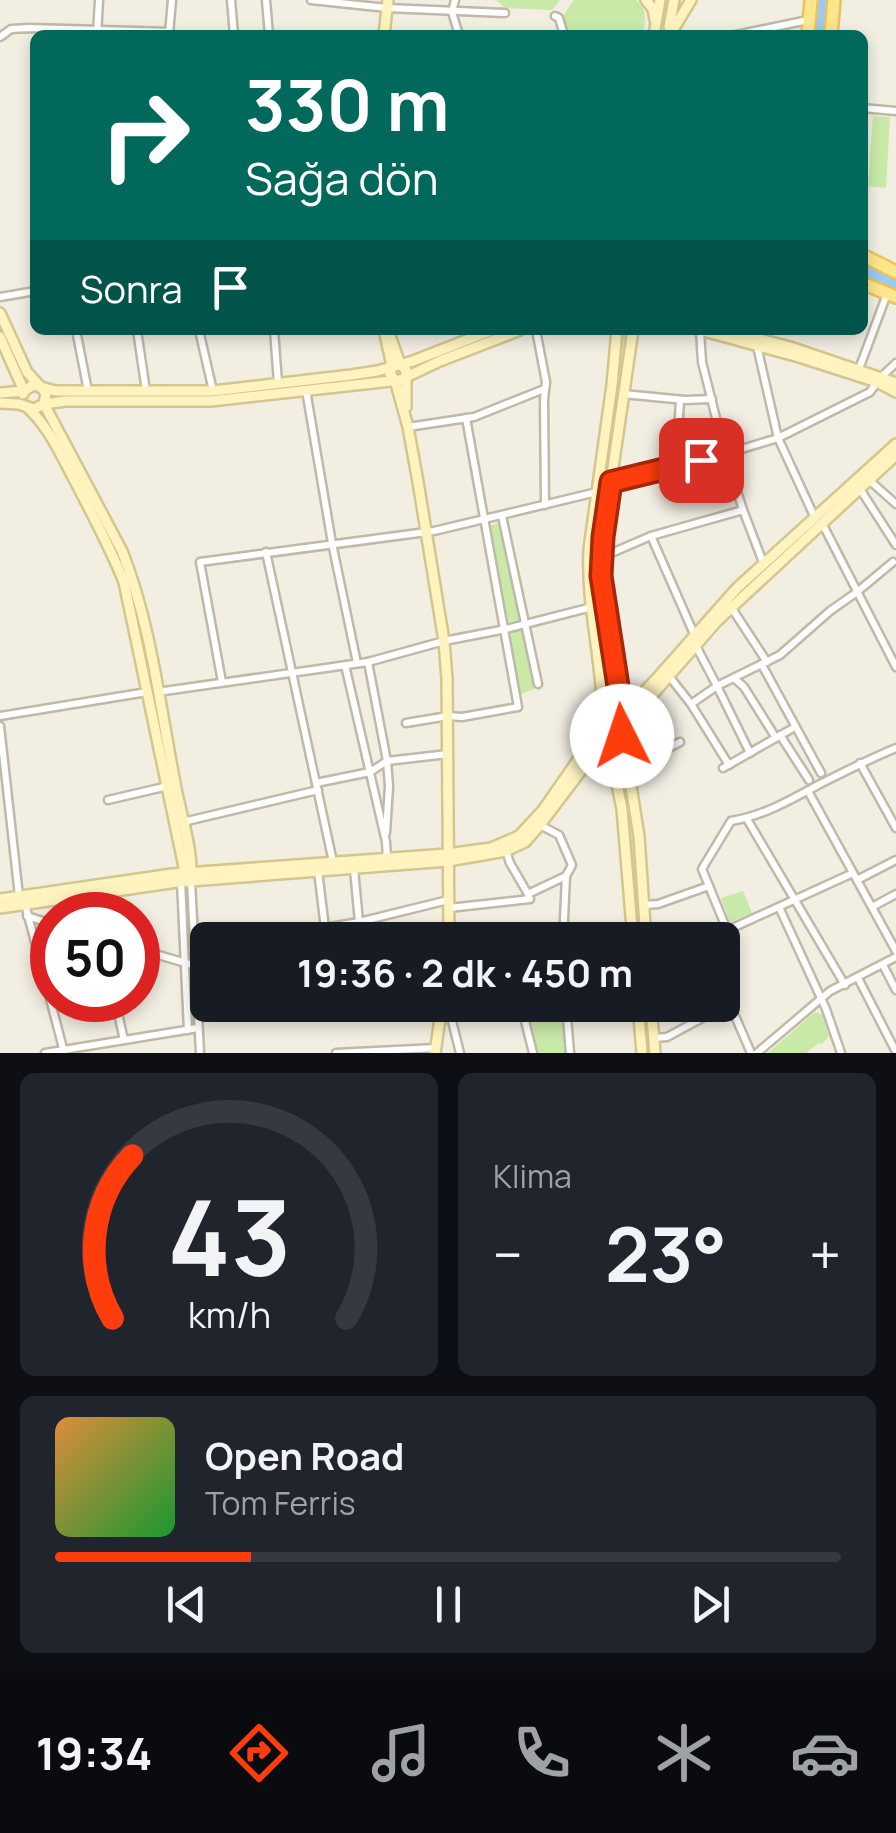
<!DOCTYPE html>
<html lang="tr">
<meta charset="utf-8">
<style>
body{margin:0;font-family:Manrope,sans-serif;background:#20242c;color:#f1f3f6;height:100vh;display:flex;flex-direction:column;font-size:38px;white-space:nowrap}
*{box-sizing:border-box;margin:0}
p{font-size:32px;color:#9ea1a6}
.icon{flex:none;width:55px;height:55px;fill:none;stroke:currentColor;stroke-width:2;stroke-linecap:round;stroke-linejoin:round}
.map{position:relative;height:1053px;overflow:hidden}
.details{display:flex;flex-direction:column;gap:20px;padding:20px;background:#0d0f14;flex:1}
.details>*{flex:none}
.hud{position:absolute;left:30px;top:30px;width:838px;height:305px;border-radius:15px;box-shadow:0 5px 15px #0003;background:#00695c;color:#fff;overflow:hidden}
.speed{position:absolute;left:30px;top:892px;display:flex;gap:20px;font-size:50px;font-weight:700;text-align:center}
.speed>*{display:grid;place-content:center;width:130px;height:130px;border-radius:50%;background:#171b24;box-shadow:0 5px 15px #0003;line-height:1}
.speed .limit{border:15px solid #d22;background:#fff;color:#111}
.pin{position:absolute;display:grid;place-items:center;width:85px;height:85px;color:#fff;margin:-42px;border-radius:20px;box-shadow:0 5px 15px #0006}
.me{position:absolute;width:110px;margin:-55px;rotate:356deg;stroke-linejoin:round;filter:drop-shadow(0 0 8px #0008)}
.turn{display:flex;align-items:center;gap:35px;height:210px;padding:0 50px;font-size:45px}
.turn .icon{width:130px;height:130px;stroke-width:2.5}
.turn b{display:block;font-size:70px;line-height:85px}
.then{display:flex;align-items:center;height:95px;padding:0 50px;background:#0003;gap:20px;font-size:38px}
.big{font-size:75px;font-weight:700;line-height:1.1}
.details .card{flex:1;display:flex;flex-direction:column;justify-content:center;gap:15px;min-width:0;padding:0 35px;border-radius:15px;background:#20242c}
.details .dial{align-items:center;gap:0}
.dial svg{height:260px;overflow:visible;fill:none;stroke:#363941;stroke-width:7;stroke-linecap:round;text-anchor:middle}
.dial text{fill:#f1f3f6;stroke:none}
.song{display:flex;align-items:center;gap:30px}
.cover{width:120px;height:120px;border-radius:15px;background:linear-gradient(135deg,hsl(30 70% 55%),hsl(130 70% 35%))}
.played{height:10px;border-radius:5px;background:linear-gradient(90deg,#ff3d0c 25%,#363941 25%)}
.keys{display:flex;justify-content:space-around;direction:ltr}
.heat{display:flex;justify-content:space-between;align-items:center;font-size:55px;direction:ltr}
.details .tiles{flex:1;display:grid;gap:20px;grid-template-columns:1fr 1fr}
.card:last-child{grid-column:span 2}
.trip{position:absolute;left:190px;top:922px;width:550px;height:100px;border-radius:15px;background:#171b24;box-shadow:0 5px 15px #0003;font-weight:700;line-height:100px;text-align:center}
.menu{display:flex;height:160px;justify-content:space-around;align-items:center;background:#090b0e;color:#9ea1a6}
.menu .icon{width:70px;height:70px}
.menu .active{color:#ff3d0c}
.menu b{font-size:45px;color:#f1f3f6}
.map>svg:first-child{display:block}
.green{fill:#c8e9a8}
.water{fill:#9acaf3}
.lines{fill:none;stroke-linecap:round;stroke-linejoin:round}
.street-casing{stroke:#c1b9a7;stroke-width:11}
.secondary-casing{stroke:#d4c68f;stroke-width:14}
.primary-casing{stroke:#e9c559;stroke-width:16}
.street{stroke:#fff;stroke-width:6}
.secondary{stroke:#fff3bf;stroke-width:9}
.primary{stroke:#ffe58e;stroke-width:11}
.route-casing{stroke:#a62808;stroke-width:25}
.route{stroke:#ff3d0c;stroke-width:18}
</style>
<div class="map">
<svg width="896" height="1053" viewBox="0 0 896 1053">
<rect width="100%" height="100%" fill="#f2eee2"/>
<g class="green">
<path d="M496,0H560L552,10L505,8Z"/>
<path d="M574,0H636C648,9 645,21 643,35H568L563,16Z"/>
<path d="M873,116L890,117L886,188L868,186Z"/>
<path d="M621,330H629L598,548C595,601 606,656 618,708L609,712C606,659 590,605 593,551C598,477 620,405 621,330Z"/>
<path d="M386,373L387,377L214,396L64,397L51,400V394L104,395L266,389L372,377Z"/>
<path d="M500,522L521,619L507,622L487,527Z"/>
<path d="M522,628L536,688L520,695L510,632Z"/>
<path d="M621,741V757L634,835L642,940H637L630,836L615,743Z"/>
<path d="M743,891L752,913L730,922L721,898Z"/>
<path d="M524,1005H562L567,1053H536Z"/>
<path d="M815,1012L822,1014L829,1036L822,1044L819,1043L806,1053H768Z"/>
</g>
<g class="water">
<path d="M817,0H828L825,35H814Z"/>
<path d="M862,263L896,278V290L876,284L863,276Z"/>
</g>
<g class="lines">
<g class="street-casing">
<g id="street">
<path d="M231,0L234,35"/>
<path d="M266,0L269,35"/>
<path d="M311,0L387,8L505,13"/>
<path d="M455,0L452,12L459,35"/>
<path d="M555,16L559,18L564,35"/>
<path d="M169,34L172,0"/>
<path d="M97,35L99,0"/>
<path d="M736,35L808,20"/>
<path d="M0,37L11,29L30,28L170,32"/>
<path d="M862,108L896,111"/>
<path d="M0,297L35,291"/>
<path d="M76,330L88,391"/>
<path d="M137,330L146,391"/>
<path d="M199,330L213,391"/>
<path d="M274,330L278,383"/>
<path d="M536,330L546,382L544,399L545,505"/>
<path d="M757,346L778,438L870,392L877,382"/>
<path d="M859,369L887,294"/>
<path d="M881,377L896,363"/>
<path d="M306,390L332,543L357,663"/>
<path d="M623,394L685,400L712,399"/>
<path d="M408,427L474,417L544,389"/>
<path d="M676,466L680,400"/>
<path d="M869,480L896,504"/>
<path d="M611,482L725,454L702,362L700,331"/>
<path d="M860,489L896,545"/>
<path d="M502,516L538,684"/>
<path d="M822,523L896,667"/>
<path d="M651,536L694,634"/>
<path d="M266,552L333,862"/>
<path d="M602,557L651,536L743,510"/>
<path d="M764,565L743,510L725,454L778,438L815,518"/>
<path d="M731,607L767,662"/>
<path d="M696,646L717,686L780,655L830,611L857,592L893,562"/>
<path d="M368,662L387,761L389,786L386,833"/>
<path d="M345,665L386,842L387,858"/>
<path d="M762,665L821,773"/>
<path d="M669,676L691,704L729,765"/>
<path d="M734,678L744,687L776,738"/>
<path d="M222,682L200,562L434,531L597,492"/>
<path d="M157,692L368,662L444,641L506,629L592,607"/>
<path d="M691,704L717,686L750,753"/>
<path d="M0,716L147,692"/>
<path d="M406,723L448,716L462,717L518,707L466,418"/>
<path d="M0,726L19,896"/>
<path d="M780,735L809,780"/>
<path d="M627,763L647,759L680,742"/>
<path d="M860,763L896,828"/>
<path d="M723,768L795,727"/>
<path d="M316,783L370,772L387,761L448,754"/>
<path d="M808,791L896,951"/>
<path d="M108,800L168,786"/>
<path d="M747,819L845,985"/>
<path d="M183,822L318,790"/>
<path d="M506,851L510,863L528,894L566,876L572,865L559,835L540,825"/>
<path d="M354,869L359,922"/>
<path d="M318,871L325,928"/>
<path d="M857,880L896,860"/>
<path d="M191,881L200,1053"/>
<path d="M181,882L188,1030"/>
<path d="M709,886L727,930"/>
<path d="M25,904L64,1052"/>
<path d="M644,905L658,904L709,886L702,869L731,821C763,816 790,800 818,785C844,772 869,759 896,748"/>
<path d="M779,907L826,1009L841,1053"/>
<path d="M872,907L896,894"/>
<path d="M449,908L530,899L528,894"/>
<path d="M27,916L52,924"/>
<path d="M252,940L359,922L448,900"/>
<path d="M563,940L566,876"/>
<path d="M706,940L853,873"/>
<path d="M138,949L196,966L208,965"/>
<path d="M883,965L896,990"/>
<path d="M858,978L895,1050"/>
<path d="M722,986L751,1053"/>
<path d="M196,998L208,997"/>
<path d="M115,1000L124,1040"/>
<path d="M448,1005L460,1053"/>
<path d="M521,1005L533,1053"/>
<path d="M566,1005L570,1053"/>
<path d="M654,1038L667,1037L730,1003"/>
<path d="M45,1053L198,1028"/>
<path d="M336,1053L436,1048"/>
<path d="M757,1053L830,991L896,957"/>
</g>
</g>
<g class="secondary-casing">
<g id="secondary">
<path d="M646,0L653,9L655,20"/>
<path d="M669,27L674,0"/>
<path d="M384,35L388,0"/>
<path d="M654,35L660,0"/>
<path d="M670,35L691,0"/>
<path d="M0,313L27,372L46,393L44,404L122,551C151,624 160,706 175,783C180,811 192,847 191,874"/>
<path d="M384,330L392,366L390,374L395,380L408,427L418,482L444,641L447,679L449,940"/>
<path d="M388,330L400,364L406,370V407"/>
<path d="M633,330L603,537L601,576L610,645L620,699L621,716L626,726V755L639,836L646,940"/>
<path d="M700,330L799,357L877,382L896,392"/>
<path d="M725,330L790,347L896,383"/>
<path d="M0,337L24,391L23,394"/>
<path d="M0,393L24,391L33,385L56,391H213L351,375L377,371L413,361L492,330"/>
<path d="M0,403L19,404L34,409L44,404L66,401H211L400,380L440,361L520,330"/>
<path d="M27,407C49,427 61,455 75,481C92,514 110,547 124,582L184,867L182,879"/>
<path d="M622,713L626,705L639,697L659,676L737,588L896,444"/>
<path d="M603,721C603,663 586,607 589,549L612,385L617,330"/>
<path d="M607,735L622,809L633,940"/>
<path d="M609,737L614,738L622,736L641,708L717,621L896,455"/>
<path d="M586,766L602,762L615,774"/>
<path d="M0,899L172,874L447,854L491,848L519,836L543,810L607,718L610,715L621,716"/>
<path d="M0,908L177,882L448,861L506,851L525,842L540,825L583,768L609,737"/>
<path d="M638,1005L642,1053"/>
<path d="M651,1005L655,1053"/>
<path d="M435,1053L442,1005"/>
</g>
</g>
<g class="primary-casing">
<g id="primary">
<path d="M808,35L811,0"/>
<path d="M831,35L834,0"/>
<path d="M862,255L896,272"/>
<path d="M862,283L896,297"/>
</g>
</g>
<use href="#street" class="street"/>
<use href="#secondary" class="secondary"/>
<use href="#primary" class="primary"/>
</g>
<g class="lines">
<g class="route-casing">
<path id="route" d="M622,736L626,726L621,716L620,699L601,576L603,537L611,482L701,460"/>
</g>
<use href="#route" class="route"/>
</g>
</svg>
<div class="speed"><div class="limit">50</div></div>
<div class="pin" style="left:701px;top:460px;background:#d93025"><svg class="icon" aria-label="arrive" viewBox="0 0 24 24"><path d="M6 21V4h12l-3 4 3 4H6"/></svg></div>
<svg class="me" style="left:622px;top:736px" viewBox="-20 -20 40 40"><circle r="19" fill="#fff"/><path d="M0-13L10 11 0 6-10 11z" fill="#ff3d0c"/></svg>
<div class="trip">19:36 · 2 dk · 450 m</div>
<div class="hud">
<div class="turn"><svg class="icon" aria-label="right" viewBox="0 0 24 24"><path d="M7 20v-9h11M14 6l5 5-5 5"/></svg><div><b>330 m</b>Sağa dön</div></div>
<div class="then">Sonra<svg class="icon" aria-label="arrive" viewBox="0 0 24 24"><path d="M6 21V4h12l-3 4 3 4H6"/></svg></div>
</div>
</div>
<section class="details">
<div class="tiles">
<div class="card dial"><svg viewBox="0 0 100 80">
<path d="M14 69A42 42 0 1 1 86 69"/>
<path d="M14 69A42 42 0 0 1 20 19" stroke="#ff3d0c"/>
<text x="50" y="56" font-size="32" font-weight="700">43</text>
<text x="50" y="72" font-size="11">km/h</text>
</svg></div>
<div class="card"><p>Klima</p>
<div class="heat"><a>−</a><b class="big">23°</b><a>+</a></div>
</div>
<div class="card">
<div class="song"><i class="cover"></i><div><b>Open Road</b><p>Tom Ferris</p></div></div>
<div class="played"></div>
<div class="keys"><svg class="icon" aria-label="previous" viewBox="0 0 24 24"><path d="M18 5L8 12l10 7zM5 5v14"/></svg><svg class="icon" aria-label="pause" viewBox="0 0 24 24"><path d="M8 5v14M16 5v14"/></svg><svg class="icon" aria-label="next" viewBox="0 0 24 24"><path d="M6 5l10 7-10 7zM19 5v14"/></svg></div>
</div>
</div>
</section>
<nav class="menu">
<b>19:34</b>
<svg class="icon active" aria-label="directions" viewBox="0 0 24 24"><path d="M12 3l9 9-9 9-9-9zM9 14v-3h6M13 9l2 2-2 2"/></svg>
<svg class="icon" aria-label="music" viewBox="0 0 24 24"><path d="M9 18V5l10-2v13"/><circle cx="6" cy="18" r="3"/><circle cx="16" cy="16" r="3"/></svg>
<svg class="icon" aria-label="phone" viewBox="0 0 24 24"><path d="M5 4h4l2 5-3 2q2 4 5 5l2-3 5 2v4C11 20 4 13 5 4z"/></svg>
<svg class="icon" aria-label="climate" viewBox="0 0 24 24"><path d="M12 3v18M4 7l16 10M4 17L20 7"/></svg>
<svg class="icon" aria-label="car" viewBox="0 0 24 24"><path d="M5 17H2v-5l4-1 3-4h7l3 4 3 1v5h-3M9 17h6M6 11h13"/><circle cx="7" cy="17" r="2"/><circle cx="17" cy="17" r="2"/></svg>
</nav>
